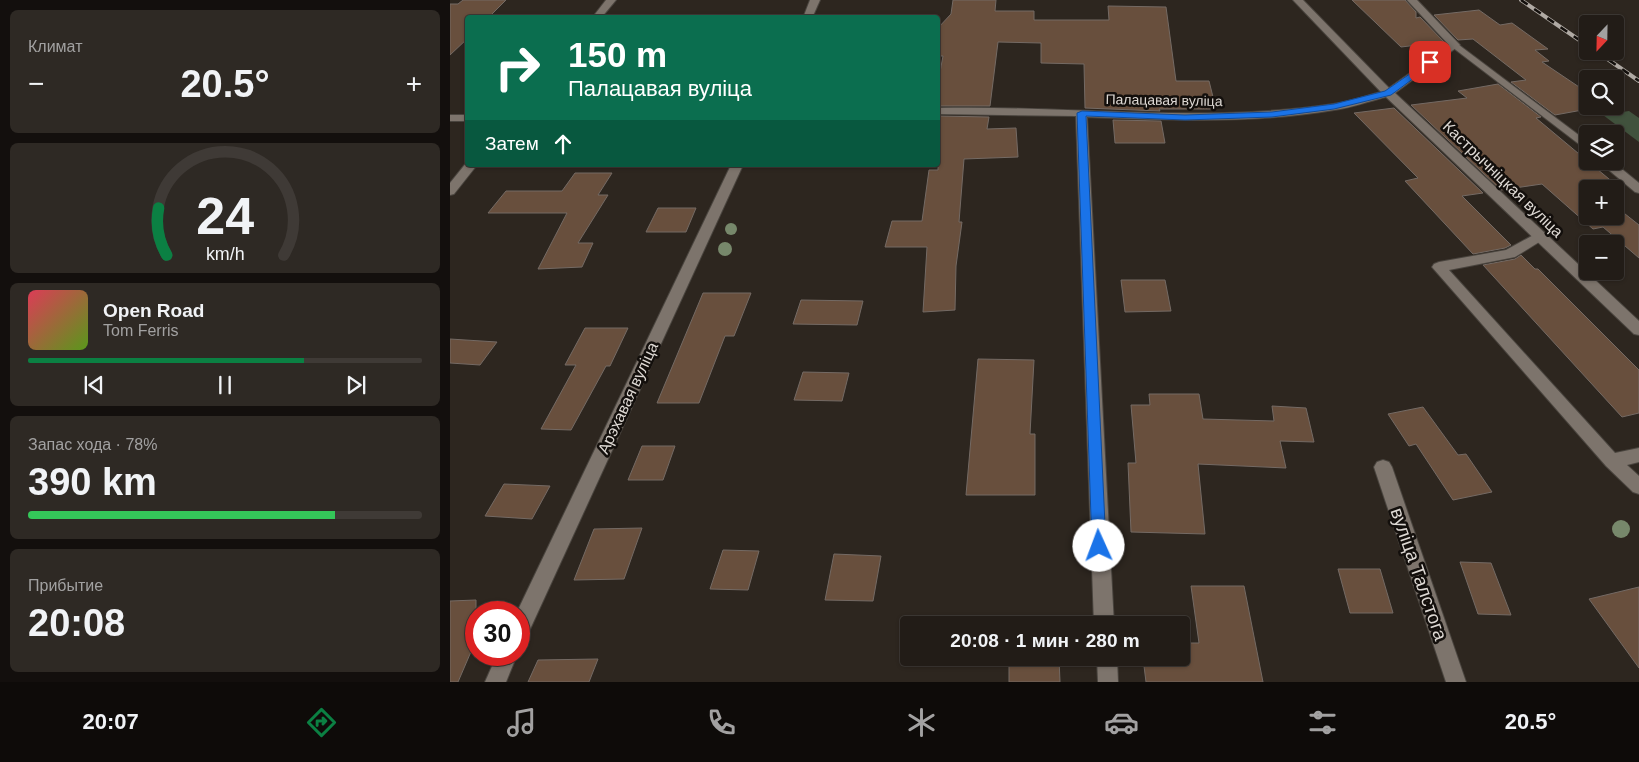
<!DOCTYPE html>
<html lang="ru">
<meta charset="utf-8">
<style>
body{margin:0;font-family:Helvetica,sans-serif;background:#2e2924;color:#f1f3f6;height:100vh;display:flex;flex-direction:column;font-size:19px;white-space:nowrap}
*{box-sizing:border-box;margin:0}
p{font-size:16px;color:#a2a1a1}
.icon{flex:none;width:28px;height:28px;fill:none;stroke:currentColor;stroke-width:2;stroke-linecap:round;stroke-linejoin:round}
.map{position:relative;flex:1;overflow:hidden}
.sheet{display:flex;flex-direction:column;gap:10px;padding:10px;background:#130f0d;width:450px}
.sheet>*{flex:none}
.banner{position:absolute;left:15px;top:15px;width:475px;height:152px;border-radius:5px;box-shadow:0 1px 4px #0004,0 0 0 1px #3f3a36;background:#0b6e4f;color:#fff;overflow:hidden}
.needle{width:32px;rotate:202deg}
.buttons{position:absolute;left:1129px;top:15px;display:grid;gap:10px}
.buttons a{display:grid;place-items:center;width:45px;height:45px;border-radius:5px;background:#221c17;box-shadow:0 1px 4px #0004,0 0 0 1px #3f3a36;font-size:25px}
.speed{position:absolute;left:15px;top:601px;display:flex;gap:10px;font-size:25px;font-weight:700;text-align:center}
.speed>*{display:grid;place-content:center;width:65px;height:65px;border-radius:50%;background:#221c17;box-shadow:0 1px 4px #0004,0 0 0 1px #3f3a36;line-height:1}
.speed .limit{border:8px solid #d22;background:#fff;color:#111}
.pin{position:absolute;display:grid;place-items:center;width:42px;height:42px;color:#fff;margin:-21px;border-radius:10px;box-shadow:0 2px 8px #0006}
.me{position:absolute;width:55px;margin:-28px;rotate:358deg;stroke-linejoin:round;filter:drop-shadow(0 0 4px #0008)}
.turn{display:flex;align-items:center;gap:18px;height:105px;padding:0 20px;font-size:22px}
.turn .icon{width:65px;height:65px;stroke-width:2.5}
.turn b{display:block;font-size:35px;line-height:42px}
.then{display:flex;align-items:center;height:48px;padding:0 20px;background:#0003;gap:10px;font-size:19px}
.big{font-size:38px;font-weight:600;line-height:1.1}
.sheet .tile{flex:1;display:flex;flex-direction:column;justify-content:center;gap:8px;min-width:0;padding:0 18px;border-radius:8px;background:#2e2924}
.sheet .dial{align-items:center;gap:0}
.dial svg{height:130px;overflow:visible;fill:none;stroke:#3f3a36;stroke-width:7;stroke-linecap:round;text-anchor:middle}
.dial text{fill:#f1f3f6;stroke:none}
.song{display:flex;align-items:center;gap:15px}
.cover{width:60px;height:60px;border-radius:8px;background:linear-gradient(135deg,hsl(350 70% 55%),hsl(90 70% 35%))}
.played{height:5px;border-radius:2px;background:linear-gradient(90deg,#0b8043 70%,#3f3a36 70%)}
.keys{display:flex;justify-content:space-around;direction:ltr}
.heat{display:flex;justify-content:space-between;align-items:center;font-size:28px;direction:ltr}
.charge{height:8px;border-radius:4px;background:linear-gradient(90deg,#34c759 78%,#3f3a36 0)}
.trip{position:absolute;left:450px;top:616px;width:290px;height:50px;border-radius:5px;background:#221c17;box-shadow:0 1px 4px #0004,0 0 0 1px #3f3a36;font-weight:600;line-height:50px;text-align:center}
.tabs{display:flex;height:80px;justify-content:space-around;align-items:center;background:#0e0b09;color:#a2a1a1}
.tabs .icon{width:35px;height:35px}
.tabs .on{color:#0b8043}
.tabs b{font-size:22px;color:#f1f3f6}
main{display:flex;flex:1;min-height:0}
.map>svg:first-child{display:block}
.green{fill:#41523d}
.building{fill:#684f3d;stroke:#746a64}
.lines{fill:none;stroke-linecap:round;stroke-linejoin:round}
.lane-casing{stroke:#49443e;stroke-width:2}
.street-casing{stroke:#49443e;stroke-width:2}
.secondary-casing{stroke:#49443e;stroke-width:2}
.lane{fill:#7d746c;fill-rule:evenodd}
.street{fill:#7d746c;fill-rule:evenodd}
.secondary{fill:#7d746c;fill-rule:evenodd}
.rail-casing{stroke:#b0aaa4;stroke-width:4}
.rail{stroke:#130f0c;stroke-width:2.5;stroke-dasharray:8;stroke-linecap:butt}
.tree{fill:#77886b}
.route{fill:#1a73e8;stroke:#114b97}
.labels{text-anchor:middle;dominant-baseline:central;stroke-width:5;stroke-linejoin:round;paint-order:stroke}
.far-street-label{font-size:14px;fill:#ded9d4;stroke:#130f0c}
.street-label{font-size:16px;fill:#ded9d4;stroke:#130f0c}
.near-street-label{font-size:19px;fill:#ded9d4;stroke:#130f0c}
</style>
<main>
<section class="sheet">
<div class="tile"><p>Климат</p>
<div class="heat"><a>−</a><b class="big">20.5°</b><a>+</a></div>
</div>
<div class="tile dial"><svg viewBox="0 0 100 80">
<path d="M14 69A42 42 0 1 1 86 69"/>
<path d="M14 69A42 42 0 0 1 9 40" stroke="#0b8043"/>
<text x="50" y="56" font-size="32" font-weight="700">24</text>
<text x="50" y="72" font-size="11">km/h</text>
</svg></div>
<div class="tile">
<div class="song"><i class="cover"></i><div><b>Open Road</b><p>Tom Ferris</p></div></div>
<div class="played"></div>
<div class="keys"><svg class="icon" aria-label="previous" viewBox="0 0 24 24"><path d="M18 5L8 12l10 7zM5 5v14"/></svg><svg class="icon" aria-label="pause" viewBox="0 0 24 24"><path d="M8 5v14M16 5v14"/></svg><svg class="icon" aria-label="next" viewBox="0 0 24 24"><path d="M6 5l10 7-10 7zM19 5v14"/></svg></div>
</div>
<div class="tile"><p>Запас хода · 78%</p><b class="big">390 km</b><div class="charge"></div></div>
<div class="tile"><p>Прибытие</p><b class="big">20:08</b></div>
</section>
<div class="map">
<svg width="1189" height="682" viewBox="0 0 1189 682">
<rect width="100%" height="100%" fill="#2d261f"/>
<path class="green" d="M1179,111L1189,118V142L1153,115Z"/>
<g class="building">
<path d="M13,0H56L38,18H18V38L0,55V4H8Z"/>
<path d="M503,0H546L545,11H584V20H659L658,6L716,7L726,81H759L766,109H709L710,111L635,108L634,64L591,63V43L548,42L540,106H488V83L493,56H488V28L501,14Z"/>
<path d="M902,0H955L966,12V18L970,17L994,42L951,47Z"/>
<path d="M1029,10L1050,25L1062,23L1098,49L1085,50L1099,61L1092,62L1138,93V109L1105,115L1061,82L1076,80L1023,39L1008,40L984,15Z"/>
<path d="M1048,84L1091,117L1086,118L1165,184L1138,189V216H1165V206L1189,225V258L1153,227L1143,229L1092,184L1051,190L961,105L1017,98L1008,91Z"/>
<path d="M944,108L1033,193L1012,196L1061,245L1055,248L1023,254L955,181L968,178L904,113Z"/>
<path d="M488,116L539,117L537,129L566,128L568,157L514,159L509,222H512L506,266L505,310L473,312L477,247H435L442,221H472L479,170H488Z"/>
<path d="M663,120L711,121L715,143H665Z"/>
<path d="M125,173H162L148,195H158L128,243H143L132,267L88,269L117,213H38L56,191H112Z"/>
<path d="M208,208H246L236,232H196Z"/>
<path d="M1071,255L1085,269H1088L1189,370V413L1172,417L1033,265L1065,259Z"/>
<path d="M671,280H715L721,311L675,312Z"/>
<path d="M253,293H301L284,336H275L249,403H207Z"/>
<path d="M351,300L413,301L407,325L343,324Z"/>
<path d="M135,328H178L160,366H156L121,430L91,429L126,365H115Z"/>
<path d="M0,339L47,342L30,365L0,363Z"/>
<path d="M528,359L584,360L580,434H585V495H516Z"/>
<path d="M353,372L399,373L392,401L344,400Z"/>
<path d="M699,394H749L753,419L824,421L822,406L856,408L864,442L830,441L836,468L748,464L755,534L681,532L678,463H686L681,405H700Z"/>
<path d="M973,407L1008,455L1016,454L1042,492L1003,500L966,444L959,446L938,414Z"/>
<path d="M192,446H225L213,480H178Z"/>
<path d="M54,484L100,486L82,519L35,516Z"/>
<path d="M192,528L174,579L124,580L144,529Z"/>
<path d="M273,550L309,551L298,590L260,589Z"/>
<path d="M384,554L431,556L423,601L375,600Z"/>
<path d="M1010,562L1041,563L1061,615L1028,614Z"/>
<path d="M888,569H930L943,613H900Z"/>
<path d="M741,586H794L813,682H696L693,658H731V643H749Z"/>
<path d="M1189,587V668L1139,599Z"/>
<path d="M26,600V640L8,682H0V601Z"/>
<path d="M559,658H609L610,682H559Z"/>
<path d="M148,659L139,682H78L88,660Z"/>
</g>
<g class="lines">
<g class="lane-casing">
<g id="lane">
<path d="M1005,42L1138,142V151L1002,47V43Z"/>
<path d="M1148,161H1162L1189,183V193L1185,192Z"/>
<path d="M1089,232L1096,236L1094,239L1065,257L999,270L1165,453L1189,448V462L1177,465L1189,476V494L1183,492L1156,466L982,267L984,264L989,262L1056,250Z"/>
</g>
</g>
<g class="street-casing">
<g id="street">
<path d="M360,0H370L362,18H353Z"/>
<path d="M843,0H853L939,88L999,45L957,0H967L1010,45L945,93L1189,321V335L1184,334L936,97C919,101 902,108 884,110C803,124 719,120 637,117L664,625H644L626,116L488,114V108C619,105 752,124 883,104C899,102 915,96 931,92Z"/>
<rect x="0" y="115" width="18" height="6"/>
<path d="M281,165H293L76,638L69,641L67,612Z"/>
<path d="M933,460L939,462L942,467L1016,682H996L924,467L927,462Z"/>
<path d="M47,655H67L56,682H35Z"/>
<path d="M647,658H667L668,682H648Z"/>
</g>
</g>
<g class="secondary-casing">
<g id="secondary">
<path d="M156,0H166L151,18H142Z"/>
<path d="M17,162L18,165H27L4,194L0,195V183Z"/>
</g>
</g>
<use href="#lane" class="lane"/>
<use href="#street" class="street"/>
<use href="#secondary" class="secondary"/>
<g class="rail-casing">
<g id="rail">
<path d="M1071,0L1138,46"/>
<path d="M1146,51L1189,81"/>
</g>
</g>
<use href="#rail" class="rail"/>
</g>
<g class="tree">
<circle cx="281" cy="229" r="6"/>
<circle cx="275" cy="249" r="7"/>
<circle cx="1171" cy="529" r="9"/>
</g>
<path class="route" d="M980,60L984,62L983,64L941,95L884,109L822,117L735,120L636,116L656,546L654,550L649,552L644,550L642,546L627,113L632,111L735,115L822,112L884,104L935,91Z"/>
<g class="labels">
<g class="far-street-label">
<text transform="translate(714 100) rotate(1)">Палацавая вуліца</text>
</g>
<g class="street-label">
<text transform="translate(1053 179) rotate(44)">Кастрычніцкая вуліца</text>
<text transform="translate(178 398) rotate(-65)">Арэхавая вуліца</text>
</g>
<g class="near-street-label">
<text transform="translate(969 574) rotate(71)">вуліца Талстога</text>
</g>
</g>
</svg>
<div class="buttons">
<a><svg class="needle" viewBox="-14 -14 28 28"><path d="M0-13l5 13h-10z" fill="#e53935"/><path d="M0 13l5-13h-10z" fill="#a2a1a1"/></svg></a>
<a><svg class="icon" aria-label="search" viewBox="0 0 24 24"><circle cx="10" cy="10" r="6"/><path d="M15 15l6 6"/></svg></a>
<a><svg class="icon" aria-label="layers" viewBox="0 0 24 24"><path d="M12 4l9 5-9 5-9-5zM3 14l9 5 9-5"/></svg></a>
<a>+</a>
<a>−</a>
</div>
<div class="speed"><div class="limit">30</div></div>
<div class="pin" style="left:980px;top:62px;background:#d93025"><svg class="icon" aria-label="arrive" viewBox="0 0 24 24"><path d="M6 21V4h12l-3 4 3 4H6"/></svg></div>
<svg class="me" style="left:649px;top:546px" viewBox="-20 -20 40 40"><circle r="19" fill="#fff"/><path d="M0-13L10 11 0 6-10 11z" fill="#1a73e8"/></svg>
<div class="trip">20:08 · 1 мин · 280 m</div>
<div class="banner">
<div class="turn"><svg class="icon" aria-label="right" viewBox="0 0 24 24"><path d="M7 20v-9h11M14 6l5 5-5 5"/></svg><div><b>150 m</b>Палацавая вуліца</div></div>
<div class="then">Затем<svg class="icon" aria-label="ahead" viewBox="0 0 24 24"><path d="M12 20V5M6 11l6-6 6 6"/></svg></div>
</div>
</div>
</main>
<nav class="tabs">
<b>20:07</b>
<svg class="icon on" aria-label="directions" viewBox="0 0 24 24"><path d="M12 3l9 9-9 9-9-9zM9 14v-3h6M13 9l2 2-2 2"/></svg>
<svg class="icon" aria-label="music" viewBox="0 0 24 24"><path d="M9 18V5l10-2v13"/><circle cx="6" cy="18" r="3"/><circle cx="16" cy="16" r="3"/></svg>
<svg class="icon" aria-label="phone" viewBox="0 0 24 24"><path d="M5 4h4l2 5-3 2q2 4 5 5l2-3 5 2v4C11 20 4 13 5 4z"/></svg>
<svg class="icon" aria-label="climate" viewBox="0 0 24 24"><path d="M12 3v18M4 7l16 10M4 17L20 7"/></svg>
<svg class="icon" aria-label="car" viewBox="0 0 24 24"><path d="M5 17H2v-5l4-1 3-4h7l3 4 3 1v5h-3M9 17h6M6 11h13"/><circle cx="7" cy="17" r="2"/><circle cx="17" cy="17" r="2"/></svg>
<svg class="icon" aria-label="filters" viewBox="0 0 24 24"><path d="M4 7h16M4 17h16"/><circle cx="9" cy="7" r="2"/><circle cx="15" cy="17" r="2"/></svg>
<b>20.5°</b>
</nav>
